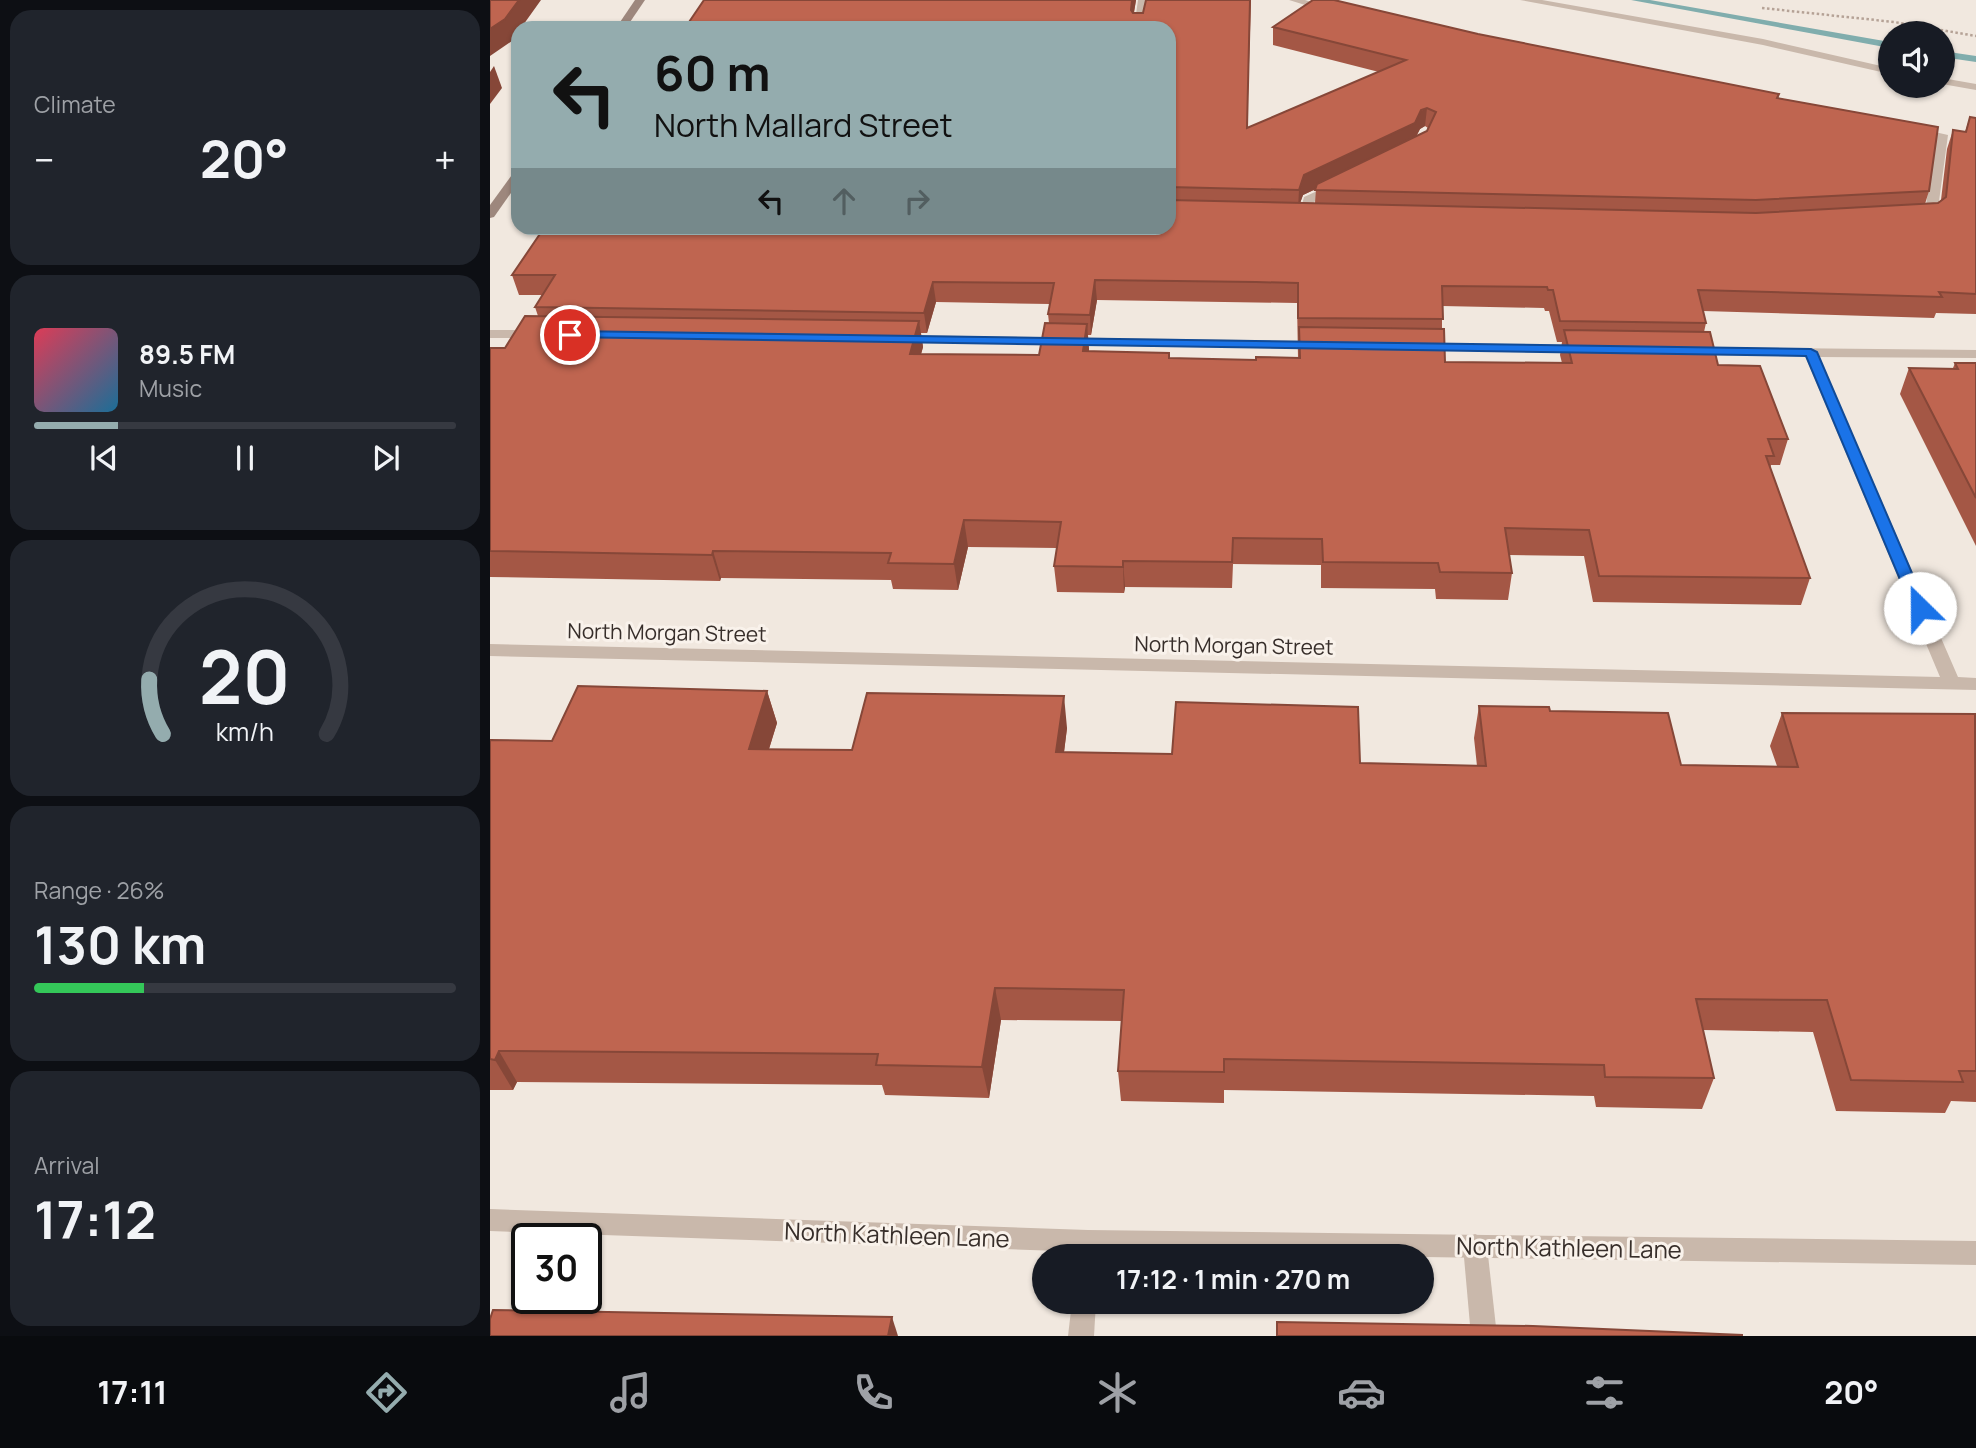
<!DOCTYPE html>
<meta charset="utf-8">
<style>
body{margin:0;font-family:Manrope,sans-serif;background:#20242c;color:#f1f3f6;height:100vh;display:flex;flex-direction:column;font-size:26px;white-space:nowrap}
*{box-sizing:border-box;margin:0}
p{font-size:23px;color:#9ea1a6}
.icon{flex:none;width:38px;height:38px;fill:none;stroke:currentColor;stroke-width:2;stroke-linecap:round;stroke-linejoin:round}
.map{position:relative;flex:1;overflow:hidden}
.drawer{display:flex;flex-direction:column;gap:10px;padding:10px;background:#0d0f14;width:490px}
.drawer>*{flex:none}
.hud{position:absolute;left:21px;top:21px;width:665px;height:214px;border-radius:21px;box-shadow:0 2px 5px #0004;background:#94acae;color:#111;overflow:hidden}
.buttons{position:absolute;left:1388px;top:21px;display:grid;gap:14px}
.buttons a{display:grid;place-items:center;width:77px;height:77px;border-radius:50%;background:#171b24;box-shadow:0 2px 5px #0004;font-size:35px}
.speed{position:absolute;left:21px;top:1223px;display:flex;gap:14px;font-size:35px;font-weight:700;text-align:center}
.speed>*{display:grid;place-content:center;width:91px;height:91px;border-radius:50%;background:#171b24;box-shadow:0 2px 5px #0004;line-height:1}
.speed .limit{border:4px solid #111;border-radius:10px;background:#fff;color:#111}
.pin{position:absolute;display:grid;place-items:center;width:60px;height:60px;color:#fff;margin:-30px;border:4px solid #fff;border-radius:50%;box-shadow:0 2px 7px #0007}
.me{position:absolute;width:77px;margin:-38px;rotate:337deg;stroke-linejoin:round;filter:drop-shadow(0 0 5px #0008)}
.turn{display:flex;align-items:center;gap:24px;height:147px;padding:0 28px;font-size:32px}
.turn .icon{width:91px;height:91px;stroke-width:2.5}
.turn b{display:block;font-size:49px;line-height:60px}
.lanes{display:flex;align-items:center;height:66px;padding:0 28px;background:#0003;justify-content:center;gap:35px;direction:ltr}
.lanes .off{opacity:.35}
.big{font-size:52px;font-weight:700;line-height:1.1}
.drawer .tile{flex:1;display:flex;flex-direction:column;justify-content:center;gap:10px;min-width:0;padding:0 24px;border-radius:21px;background:#20242c}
.drawer .dial{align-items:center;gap:0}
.dial svg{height:182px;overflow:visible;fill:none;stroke:#363941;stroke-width:7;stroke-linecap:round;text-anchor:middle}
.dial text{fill:#f1f3f6;stroke:none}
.song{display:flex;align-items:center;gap:21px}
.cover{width:84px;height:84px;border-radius:10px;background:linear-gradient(135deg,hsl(350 70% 55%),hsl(200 70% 35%))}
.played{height:7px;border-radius:4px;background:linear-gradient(90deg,#94acae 20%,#363941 20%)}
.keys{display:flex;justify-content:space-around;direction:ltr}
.heat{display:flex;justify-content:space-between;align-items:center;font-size:38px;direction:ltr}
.charge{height:10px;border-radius:5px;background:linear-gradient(90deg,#34c759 26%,#363941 0)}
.trip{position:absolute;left:542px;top:1244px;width:402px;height:70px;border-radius:35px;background:#171b24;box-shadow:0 2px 5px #0004;font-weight:700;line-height:70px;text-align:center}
.menu{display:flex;height:112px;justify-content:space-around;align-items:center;background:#090b0e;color:#9ea1a6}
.menu .icon{width:49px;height:49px}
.menu .on{color:#94acae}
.menu b{font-size:32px;color:#f1f3f6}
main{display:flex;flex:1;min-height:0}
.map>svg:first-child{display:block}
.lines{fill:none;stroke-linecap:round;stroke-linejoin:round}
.stream{fill:#80adad;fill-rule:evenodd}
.path{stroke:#b5a296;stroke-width:2.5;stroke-dasharray:2.5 2.5;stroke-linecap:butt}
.lane{fill:#c9b8ab;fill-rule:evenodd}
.street{fill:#c9b8ab;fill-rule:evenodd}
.secondary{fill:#9d877d;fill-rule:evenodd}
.wall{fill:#a45745;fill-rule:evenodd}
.shaded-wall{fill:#864738}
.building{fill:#bf6550;stroke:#864738;stroke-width:2}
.route{fill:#1a73e8;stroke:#114b97;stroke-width:2}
.labels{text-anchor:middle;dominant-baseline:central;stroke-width:6;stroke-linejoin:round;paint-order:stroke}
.street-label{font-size:21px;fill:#372e2a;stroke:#f9f2eb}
.near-street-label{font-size:24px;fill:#372e2a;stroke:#f9f2eb}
</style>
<main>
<section class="drawer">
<div class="tile"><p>Climate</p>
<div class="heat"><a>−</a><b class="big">20°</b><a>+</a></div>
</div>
<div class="tile">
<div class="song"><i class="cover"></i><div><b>89.5 FM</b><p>Music</p></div></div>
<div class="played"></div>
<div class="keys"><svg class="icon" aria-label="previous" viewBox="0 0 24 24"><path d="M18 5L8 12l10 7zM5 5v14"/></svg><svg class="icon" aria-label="pause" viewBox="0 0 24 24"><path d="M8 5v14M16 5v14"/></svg><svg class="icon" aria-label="next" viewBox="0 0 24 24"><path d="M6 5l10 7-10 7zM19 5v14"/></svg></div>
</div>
<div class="tile dial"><svg viewBox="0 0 100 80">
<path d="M14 69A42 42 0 1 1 86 69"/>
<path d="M14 69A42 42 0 0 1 8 45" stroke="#94acae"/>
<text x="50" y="56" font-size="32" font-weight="700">20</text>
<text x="50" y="72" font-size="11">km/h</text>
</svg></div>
<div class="tile"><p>Range · 26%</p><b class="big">130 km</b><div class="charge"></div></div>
<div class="tile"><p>Arrival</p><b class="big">17:12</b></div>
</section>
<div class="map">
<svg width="1486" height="1336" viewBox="0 0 1486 1336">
<rect width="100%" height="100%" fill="#f1e8df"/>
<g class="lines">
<g class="stream">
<path d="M1141,0H1160L1400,42V48Z"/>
<path d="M1452,51L1486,56V62L1452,57Z"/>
</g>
<path class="path" d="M1272,8L1404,22L1486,36"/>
<g class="lane">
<path d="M1030,0H1052L1273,39L1400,68V74L1273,45Z"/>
<path d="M1452,78L1486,84V90L1452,84Z"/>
<path d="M847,182L851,183V189L824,202L819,219H811L809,216L814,197Z"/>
<path d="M985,1234L994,1238L997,1246L1007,1336H981L973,1246L976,1238Z"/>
</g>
<g class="street">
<path d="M648,0H658L654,28H644Z"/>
<path d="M799,0H815L846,10L841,13Z"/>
<path d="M1423,127L1458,135L1447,216L1441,220L1427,216L1435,212L1446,137L1419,132V128Z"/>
<path d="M0,330H48L55,334L48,338H0Z"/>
<path d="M408,335L832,341L839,345L832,349L403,342V336Z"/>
<path d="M933,343L1094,345L1101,349L1094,353L928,350V344Z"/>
<path d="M1203,347L1486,350V358L1329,357L1468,677L1486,678V690L0,656V644L1450,677L1315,356L1198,354L1196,351Z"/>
<path d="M0,1209L598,1230L1486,1241V1265L598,1252L0,1231Z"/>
<path d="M582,1302H606L604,1336H578Z"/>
</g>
<g class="secondary">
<path d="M145,0H155L136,28H126Z"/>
<path d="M28,171V183L4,217L0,218V205L24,172Z"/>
</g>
</g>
<g class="wall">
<path d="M214,0H646L644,13H653L656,0H761L757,128L889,72L783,45V27L823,0H844L988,34L1289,94L1288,98L1448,127L1439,191L1435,204L1448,203L1451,200L1457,149L1463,130L1475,132L1480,117L1486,118V314L1446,313L1444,318L1213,311L1216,323L1214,332H1220L1228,365L1270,366L1298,439L1290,465H1281L1280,468L1320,578L1311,605L1103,602L1094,556L1019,555L1022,573L1018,600L946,599L945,589L831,588V565L743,564L742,588L635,587L634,593L567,592L564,566L567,548L478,547L468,590L403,589L401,580L231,578L230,581L0,577V348H15L35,316H48L45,307L52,295H29L22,275L54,228H679V28H195ZM935,126L938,128L937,131L926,137L930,129ZM826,189L825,203H810L813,195ZM607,300L807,303L808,358L766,357V360L679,358V353L599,351L598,335H601ZM446,302L560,304L558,314L559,323H555L549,355L431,354L433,347L431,333H437ZM952,306L1054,308L1055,311H1059L1067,342H1072L1070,355L1072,363L955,362L954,329L952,328Z"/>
<path d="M1465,363H1486V546L1410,394L1419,368H1463Z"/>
<path d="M277,691L287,723L279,749L362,750L577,728L574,752L870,763L987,766L984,738L989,706L1060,711L1191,765L1287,766L1280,746L1292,713L1486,716V1102L1461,1101L1455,1113L1346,1111L1323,1032L1213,1030L1224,1078L1212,1109L1106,1107L1104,1096L734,1090V1103L631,1101L628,1071L632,1021L511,1020L499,1098L395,1095L392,1085L27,1082L23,1090H0V740L62,741Z"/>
</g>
<g class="shaded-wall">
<path d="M29,0H51L31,28H28V32L22,41L0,56V29Z"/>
<path d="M642,0H646L641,28V10Z"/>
<path d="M4,66L12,88L0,104V72Z"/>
<path d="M937,108L935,126L930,129L923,142L813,195L808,209L809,190L814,175Z"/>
<path d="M605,280L607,300L601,335L600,315Z"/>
<path d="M443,282L446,302L437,333L434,313Z"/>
<path d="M429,321L433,347L424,379L420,354Z"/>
<path d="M597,324L599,349L595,376L593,351Z"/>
<path d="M474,520L478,547L468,590L464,564Z"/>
<path d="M223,551L231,578L230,581L222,555Z"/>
<path d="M633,561L635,587L634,593L633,567Z"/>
<path d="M277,691L287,723L269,781L259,749Z"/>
<path d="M574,696L577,728L570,784L566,752Z"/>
<path d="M505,988L511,1020L499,1098L492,1067Z"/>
<path d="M9,1051L27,1082L23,1090L5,1060Z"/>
<path d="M402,1317L408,1336H398Z"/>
</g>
<g class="building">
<path d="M0,0H29L15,19L0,29Z"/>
<path d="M214,0H642L641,10L643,13H653L656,0H760L757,128L916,60L783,27L823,0H844L988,34L1289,94L1287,98L1448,127L1439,191L1266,200L825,190L827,184L937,131L946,112L937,108L931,110L925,123L814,175L809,190L679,187V28H195Z"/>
<path d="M1480,117L1486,118V294L1449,292L1452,297L1208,290L1216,323L1070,321L1063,290H1058L1057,287L952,286L953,319L808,318V283L766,282L605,280L600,315L558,314L564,283L443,282L434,313L45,307L65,275H22L54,228H679V200L1266,213L1448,203L1456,197L1463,130L1476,132Z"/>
<path d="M35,316L429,321L420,354L549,355L555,323L597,324L593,351L679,353V358L766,360V357L810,358L809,327L954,329L955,362L1082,363L1074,330L1220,332L1228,365L1270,366L1298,439H1278L1284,456H1276L1320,578L1109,576L1099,530L1015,528L1022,573L950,572L948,563L833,562L832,539L743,538L742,562L633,561V567L564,566L571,522L474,520L464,564L398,563L401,553L223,551L222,555L0,551V348H15Z"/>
<path d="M1465,363H1486V498L1419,368L1468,369Z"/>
<path d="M88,686L277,691L259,749L362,750L377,693L574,696L566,752L682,754L686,702L868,707L870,763L996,766L989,706L1059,707L1060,711L1178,713L1191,765L1308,767L1292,713L1485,714L1486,1071H1469L1473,1082L1361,1080L1337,1000L1206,999L1224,1078L1115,1077L1114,1065L734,1059V1072L628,1071L634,990L505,988L492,1067L386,1065L388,1054L9,1051L5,1060L0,1059V740L62,741Z"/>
<path d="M3,1310L402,1317L398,1336H0V1319Z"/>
<path d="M787,1322L1043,1326L1252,1335V1336H787Z"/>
</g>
<path class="route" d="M80,331L1321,349L1327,352L1437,608L1430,613L1422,608L1316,356L75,337V332Z"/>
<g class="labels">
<g class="street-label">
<text transform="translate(177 632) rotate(1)">North Morgan Street</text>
<text transform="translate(744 645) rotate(1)">North Morgan Street</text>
</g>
<g class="near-street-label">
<text transform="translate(407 1234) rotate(2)">North Kathleen Lane</text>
<text transform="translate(1079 1247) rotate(1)">North Kathleen Lane</text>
</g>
</g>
</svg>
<div class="buttons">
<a><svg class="icon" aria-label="sound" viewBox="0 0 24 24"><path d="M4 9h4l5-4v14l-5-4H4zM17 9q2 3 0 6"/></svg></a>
</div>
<div class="speed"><div class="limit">30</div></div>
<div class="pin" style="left:80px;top:335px;background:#d93025"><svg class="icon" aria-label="arrive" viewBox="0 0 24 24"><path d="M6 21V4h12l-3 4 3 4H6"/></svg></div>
<svg class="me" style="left:1430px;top:608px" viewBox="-20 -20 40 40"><circle r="19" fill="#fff"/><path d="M0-13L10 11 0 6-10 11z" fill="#1a73e8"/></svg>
<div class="trip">17:12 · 1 min · 270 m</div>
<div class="hud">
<div class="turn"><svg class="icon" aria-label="left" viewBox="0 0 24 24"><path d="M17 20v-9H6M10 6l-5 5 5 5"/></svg><div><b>60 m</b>North Mallard Street</div></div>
<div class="lanes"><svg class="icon" aria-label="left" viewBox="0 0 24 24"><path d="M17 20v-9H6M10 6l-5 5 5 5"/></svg><svg class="icon off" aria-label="ahead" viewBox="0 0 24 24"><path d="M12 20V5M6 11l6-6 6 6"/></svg><svg class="icon off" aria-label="right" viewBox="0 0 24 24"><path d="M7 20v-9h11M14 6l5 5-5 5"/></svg></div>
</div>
</div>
</main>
<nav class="menu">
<b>17:11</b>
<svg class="icon on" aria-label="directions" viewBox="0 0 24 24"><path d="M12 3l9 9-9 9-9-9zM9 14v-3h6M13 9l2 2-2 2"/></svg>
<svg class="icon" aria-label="music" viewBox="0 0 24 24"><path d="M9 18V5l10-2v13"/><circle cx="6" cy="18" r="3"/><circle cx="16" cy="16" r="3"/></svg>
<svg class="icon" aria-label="phone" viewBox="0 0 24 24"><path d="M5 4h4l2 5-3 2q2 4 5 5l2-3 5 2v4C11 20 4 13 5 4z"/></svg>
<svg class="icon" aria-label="climate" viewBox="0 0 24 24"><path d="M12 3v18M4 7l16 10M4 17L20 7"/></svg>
<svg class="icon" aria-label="car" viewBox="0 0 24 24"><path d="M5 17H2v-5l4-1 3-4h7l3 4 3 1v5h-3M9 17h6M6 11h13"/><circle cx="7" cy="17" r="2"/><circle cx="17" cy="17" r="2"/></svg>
<svg class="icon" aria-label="filters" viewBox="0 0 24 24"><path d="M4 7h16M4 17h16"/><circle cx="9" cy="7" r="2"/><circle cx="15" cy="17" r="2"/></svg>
<b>20°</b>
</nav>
